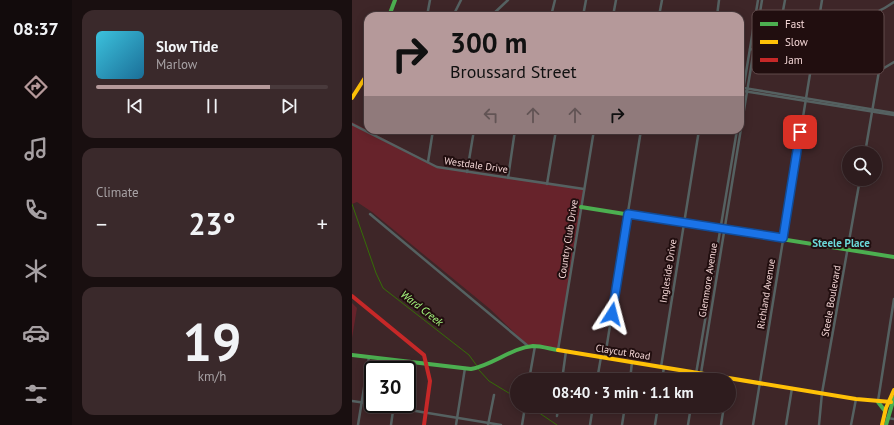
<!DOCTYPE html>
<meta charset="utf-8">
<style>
body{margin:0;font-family:"PT Sans",sans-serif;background:#3a292b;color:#f1f3f6;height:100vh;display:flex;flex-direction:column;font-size:15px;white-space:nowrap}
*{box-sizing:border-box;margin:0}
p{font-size:13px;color:#a7a1a4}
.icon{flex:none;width:22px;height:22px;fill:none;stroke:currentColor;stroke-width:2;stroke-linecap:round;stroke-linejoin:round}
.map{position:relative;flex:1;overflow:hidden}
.panel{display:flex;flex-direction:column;gap:10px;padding:10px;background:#190f10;width:280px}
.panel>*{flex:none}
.banner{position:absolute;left:12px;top:12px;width:380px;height:122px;border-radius:12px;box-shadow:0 2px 10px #0003,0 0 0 1px #493a3c;background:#b5999a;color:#111;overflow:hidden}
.tools{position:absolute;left:490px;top:146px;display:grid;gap:8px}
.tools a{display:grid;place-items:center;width:40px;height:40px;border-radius:50%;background:#2e1c1e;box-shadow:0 2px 10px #0003,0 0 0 1px #493a3c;font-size:20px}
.speed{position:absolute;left:12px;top:361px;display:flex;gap:8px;font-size:20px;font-weight:700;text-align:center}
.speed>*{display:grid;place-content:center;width:52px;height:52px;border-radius:50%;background:#2e1c1e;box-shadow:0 2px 10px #0003,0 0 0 1px #493a3c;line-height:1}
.speed .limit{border:2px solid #111;border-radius:6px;background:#fff;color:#111}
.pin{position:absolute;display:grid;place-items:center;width:34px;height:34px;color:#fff;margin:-17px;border-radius:8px;box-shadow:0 2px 6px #0006}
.me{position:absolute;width:44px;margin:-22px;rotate:9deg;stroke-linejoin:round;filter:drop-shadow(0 0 3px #0008)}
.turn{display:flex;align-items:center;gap:14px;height:84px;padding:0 20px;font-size:18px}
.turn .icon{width:52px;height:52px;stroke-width:2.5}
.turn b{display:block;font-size:28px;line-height:34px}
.lanes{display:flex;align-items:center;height:38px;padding:0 20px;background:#0003;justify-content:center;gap:20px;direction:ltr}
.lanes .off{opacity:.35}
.big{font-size:30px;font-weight:600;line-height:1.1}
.panel .widget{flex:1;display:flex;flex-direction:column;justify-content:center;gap:6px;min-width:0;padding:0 14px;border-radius:12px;background:#3a292b}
.panel .dial{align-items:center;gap:0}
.dial b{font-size:52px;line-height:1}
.song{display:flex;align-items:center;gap:12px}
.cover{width:48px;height:48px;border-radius:6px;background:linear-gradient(135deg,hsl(190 70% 55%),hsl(200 70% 35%))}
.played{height:4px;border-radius:2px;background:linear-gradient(90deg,#b5999a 75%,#493a3c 75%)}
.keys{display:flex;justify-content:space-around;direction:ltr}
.heat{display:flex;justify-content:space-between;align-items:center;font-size:22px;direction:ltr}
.trip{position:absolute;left:158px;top:373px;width:226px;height:40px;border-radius:20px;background:#2e1c1e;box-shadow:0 2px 10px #0003,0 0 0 1px #493a3c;font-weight:600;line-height:40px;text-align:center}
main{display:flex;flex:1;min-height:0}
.menu{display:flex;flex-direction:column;width:72px;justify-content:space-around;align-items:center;background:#120b0c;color:#a7a1a4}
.menu .icon{width:28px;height:28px}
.menu .selected{color:#b5999a}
.menu b{font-size:18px;color:#f1f3f6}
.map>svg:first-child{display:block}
.green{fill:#67232b}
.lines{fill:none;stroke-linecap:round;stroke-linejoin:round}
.stream{stroke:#356e07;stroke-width:1}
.street{stroke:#556161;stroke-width:2.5}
.fast{stroke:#4caf50;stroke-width:4}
.slow{stroke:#ffc107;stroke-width:4}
.jam{stroke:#c62828;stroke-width:4}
.route-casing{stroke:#114b97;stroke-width:10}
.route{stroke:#1a73e8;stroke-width:7}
.labels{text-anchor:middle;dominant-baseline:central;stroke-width:4;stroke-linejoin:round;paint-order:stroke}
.street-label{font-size:10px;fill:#f5d7d7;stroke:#210e0f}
.neighbourhood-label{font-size:11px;font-weight:bold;fill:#6bd8d9;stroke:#210e0f}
.water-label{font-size:11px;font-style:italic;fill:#a7fc80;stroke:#210e0f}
.key{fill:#210e0f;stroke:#614a4b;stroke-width:1}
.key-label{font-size:11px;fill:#f5d7d7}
</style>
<main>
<nav class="menu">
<b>08:37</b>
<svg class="icon selected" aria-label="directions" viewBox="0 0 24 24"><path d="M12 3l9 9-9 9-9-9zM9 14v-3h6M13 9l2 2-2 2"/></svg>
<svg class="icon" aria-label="music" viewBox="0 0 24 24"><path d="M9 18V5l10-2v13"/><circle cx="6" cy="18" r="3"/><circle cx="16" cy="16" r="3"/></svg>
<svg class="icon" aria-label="phone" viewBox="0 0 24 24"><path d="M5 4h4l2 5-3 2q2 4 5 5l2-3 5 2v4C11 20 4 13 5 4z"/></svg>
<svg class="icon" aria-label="climate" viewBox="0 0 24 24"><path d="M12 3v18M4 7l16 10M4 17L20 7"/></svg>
<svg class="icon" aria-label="car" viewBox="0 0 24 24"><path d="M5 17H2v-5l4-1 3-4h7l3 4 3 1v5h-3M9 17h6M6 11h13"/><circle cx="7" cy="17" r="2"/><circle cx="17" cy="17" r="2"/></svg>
<svg class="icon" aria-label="filters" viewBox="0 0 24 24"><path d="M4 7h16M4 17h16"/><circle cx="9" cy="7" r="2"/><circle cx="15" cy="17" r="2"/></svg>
</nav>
<section class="panel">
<div class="widget">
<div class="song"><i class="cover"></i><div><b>Slow Tide</b><p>Marlow</p></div></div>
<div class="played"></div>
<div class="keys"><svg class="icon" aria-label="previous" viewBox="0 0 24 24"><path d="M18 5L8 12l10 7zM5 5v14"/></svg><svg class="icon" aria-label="pause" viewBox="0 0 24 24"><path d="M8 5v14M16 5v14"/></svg><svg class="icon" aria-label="next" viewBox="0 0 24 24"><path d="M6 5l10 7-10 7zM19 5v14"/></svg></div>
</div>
<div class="widget"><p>Climate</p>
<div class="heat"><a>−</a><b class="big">23°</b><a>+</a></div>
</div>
<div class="widget dial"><b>19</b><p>km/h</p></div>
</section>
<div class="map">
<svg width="542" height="425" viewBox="0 0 542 425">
<rect width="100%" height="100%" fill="#3e2628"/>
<g class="green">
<path d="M0,122L86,167L232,189L206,350L176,346L138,309L20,212L5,202L0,204Z"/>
<path d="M0,303L5,308L0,338Z"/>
</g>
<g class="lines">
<g class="stream">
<path d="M0,204L24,273L31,288L117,355L125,366"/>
<path d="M126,369L137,381L165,398"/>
<path d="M177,406L205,425"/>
</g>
<g class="street">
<path d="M468,11C500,17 514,22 542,2"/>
<path d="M404,12L451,20L467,16"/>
<path d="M75,16L78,0"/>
<path d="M101,16L109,0"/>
<path d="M139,16L156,0"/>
<path d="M199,16L203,0"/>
<path d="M231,16L234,0"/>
<path d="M261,16L264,0"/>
<path d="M307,16L310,0"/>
<path d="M365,16L367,0"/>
<path d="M430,16L433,0"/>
<path d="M398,49L527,71"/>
<path d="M392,88L542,113"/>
<path d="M391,91L542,115"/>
<path d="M388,109L406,0"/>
<path d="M0,124L85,167L232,189"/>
<path d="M23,135L26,130"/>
<path d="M513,153L527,71L542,62"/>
<path d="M76,162L81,130"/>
<path d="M115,172L122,130"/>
<path d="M156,178L163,130"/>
<path d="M195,184L204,130"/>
<path d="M18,214L176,346"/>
<path d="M206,350L242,130"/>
<path d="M253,357L289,130"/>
<path d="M309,367L347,130"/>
<path d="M48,370L49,361"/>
<path d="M349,373L410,0"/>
<path d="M177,380L183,346"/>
<path d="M210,380L214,351"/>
<path d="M245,380L249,357"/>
<path d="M278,380L280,362"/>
<path d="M310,380L312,367"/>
<path d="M343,380L385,130"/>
<path d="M0,401L21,404"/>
<path d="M526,401L542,299"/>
<path d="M21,404L149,425"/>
<path d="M205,416L206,406"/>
<path d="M535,418L542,419"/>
<path d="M6,425L17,357"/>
<path d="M39,425L42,404"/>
<path d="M104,425L113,368"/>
<path d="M136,425L142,395"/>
<path d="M170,425L173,407"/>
<path d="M238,425L241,406"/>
<path d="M270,425L273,406"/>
<path d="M303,425L306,406"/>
<path d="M336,425L339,406"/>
<path d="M369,425L372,406"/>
<path d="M401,425L470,0"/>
<path d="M434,425L440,388"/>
<path d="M467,425L470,393L508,179"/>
<path d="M499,425L504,399"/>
</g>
<g class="fast">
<path d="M37,16L43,0"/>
<path d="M229,207L542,257"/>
<path d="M0,355L119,369C141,365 159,348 181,346C189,346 199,349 206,350"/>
<path d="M526,402L533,411"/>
<path d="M534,425L542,398"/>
</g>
<g class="slow">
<path d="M0,98L16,73"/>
<path d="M206,350L504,399L539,402"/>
<path d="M530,425L534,408L542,390"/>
</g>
<path class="jam" d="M0,296L72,355L78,381L72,425"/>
</g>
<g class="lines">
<g class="route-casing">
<path id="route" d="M260,314L276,214L431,238L448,132"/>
</g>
<use href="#route" class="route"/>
</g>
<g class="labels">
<g class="street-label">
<text transform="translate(124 165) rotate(8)">Westdale Drive</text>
<text transform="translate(216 239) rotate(-81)">Country Club Drive</text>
<text transform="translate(316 271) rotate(-81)">Ingleside Drive</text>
<text transform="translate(356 280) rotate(-81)">Glenmore Avenue</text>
<text transform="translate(414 294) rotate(-81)">Richland Avenue</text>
<text transform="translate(479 301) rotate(-80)">Steele Boulevard</text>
<text transform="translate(271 352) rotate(9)">Claycut Road</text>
</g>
<g class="neighbourhood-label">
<text x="489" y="243">Steele Place</text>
</g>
<g class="water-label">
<text transform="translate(70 308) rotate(38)">Ward Creek</text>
</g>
</g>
<rect x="400" y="10" width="132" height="64" rx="6" class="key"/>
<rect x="408" y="22" width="18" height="4" fill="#4caf50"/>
<rect x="408" y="40" width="18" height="4" fill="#ffc107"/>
<rect x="408" y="58" width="18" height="4" fill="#c62828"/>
<g class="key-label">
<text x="433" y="28">Fast</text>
<text x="433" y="46">Slow</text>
<text x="433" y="64">Jam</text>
</g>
</svg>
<div class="tools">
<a><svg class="icon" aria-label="search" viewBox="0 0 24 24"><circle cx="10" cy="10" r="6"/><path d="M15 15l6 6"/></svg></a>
</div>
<div class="speed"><div class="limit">30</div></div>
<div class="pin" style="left:448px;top:132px;background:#d93025"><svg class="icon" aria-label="arrive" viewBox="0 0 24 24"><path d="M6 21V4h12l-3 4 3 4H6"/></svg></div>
<svg class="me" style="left:260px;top:314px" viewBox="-20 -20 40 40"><path d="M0-17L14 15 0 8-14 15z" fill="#1a73e8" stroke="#fff" stroke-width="4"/></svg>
<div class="trip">08:40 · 3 min · 1.1 km</div>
<div class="banner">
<div class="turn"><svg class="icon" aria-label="right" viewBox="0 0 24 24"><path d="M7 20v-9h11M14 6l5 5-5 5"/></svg><div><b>300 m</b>Broussard Street</div></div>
<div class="lanes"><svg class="icon off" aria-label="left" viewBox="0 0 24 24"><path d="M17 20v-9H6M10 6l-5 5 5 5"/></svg><svg class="icon off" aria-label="ahead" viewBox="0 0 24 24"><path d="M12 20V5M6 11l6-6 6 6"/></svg><svg class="icon off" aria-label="ahead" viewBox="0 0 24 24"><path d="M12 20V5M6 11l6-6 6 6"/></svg><svg class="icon" aria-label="right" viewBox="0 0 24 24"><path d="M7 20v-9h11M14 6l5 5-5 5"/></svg></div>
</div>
</div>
</main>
